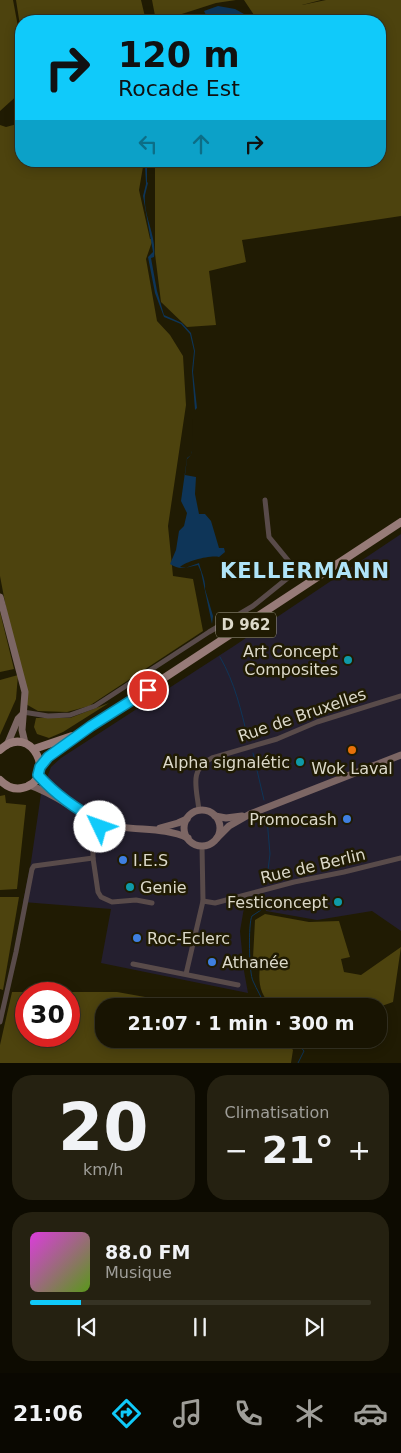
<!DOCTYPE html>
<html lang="fr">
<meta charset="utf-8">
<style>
body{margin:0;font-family:"DejaVu Sans",sans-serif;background:#252111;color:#f1f3f6;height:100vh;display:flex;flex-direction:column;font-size:19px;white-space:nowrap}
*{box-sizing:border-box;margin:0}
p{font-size:16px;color:#9f9e99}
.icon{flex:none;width:28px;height:28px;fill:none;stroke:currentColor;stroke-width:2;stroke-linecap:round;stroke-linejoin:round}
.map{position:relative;height:1063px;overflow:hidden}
.drawer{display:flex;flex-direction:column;gap:12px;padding:12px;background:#0d0b01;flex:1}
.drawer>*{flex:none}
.guide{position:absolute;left:15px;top:15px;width:371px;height:152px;border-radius:20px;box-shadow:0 2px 12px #0003,0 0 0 1px #363324;background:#10cafa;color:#111;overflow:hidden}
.speed{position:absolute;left:15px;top:982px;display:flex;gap:10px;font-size:25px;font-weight:700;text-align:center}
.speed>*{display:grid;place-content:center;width:65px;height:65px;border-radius:50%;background:#181402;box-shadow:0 2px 12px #0003,0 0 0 1px #363324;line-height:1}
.speed .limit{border:8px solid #d22;background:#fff;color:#111}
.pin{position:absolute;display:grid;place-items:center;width:42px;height:42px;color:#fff;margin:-21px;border:2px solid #fff;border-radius:50%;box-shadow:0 1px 5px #0007}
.me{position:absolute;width:55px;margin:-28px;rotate:312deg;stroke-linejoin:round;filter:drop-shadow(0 0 4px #0008)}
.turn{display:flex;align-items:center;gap:18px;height:105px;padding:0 20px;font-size:22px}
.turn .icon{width:65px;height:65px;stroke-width:2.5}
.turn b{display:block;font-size:35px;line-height:42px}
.lanes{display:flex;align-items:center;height:48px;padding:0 20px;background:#0003;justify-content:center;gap:25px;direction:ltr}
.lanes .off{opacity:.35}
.big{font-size:38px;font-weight:800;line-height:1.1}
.drawer .card{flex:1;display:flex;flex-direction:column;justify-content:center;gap:8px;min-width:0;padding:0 18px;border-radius:20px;background:#252111}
.drawer .dial{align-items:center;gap:0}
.dial b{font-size:65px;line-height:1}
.song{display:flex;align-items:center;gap:15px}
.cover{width:60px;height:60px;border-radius:8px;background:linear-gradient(135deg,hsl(300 70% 55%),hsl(90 70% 35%))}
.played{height:5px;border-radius:2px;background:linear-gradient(90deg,#10cafa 15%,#363324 15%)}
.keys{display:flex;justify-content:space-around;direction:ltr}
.heat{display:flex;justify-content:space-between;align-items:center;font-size:28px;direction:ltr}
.drawer .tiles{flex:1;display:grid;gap:12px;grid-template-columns:1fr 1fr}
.card:last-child{grid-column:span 2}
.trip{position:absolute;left:95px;top:998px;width:292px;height:50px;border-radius:20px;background:#181402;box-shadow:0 2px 12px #0003,0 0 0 1px #363324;font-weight:800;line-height:50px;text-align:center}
.tab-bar{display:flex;height:80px;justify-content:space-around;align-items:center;background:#0a0801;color:#9f9e99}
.tab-bar .icon{width:35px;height:35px}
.tab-bar .selected{color:#10cafa}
.tab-bar b{font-size:22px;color:#f1f3f6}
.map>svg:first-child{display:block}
.commercial{fill:#241f2f}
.green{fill:#4d430e;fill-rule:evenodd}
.water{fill:#0e3558}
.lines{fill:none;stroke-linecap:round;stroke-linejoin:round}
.stream{stroke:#0e3558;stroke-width:1}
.street{stroke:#594b4a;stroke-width:5}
.secondary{stroke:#7c6664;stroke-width:7}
.primary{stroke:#977b78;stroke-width:8}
.route-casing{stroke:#0a83a2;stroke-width:12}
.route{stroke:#10cafa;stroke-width:9}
.culture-dot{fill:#0f9aa8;stroke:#201b03;stroke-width:2}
.food-dot{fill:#e8710a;stroke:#201b03;stroke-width:2}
.shop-dot{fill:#3f7fe0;stroke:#201b03;stroke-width:2}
.labels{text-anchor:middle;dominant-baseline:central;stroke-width:5;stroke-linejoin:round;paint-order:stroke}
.shield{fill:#201b03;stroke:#a4a08e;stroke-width:1}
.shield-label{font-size:15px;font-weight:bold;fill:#dcd9ca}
.poi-label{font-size:16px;fill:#dcd9ca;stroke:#201b03;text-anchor:end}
.street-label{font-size:16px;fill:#dcd9ca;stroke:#201b03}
.district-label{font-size:21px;font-weight:bold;letter-spacing:1px;fill:#b0e4f8;stroke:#201b03}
</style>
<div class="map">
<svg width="401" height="1063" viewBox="0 0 401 1063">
<rect width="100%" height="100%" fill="#201b03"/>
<path class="commercial" d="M401,534V931L372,911L317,920L266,911L263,897L245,902L240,931L244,971L248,993L101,963L111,909L23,902L31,862L41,794L51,767L61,758L234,646Z"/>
<g class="green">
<path d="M0,0H13L21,43V92L0,111Z"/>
<path d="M16,0H141L146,21H21V32Z"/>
<path d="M152,0H236L216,3L160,21H156Z"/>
<path d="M244,0H321L302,5L326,0H401V216L242,240L246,262L209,271L216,325L187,327L161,302L155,254V161H380V21H249L254,15Z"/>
<path d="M21,123V161H144L139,190L150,239H153L146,259L157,321L170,335L183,356L186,405L168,526L173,576L193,579L203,631L89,706L67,712L38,711L24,703L0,576V125L6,127Z"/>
<path d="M0,612L14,669L0,672Z"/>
<path d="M18,675L16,699L0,735V680Z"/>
<path d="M109,703L63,732L49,738L37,734L34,727L36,718H70Z"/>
<path d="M5,795L6,803L26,805L17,889L0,890V796Z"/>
<path d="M0,897H19L3,990L0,989Z"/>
<path d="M265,914L309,922L339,921L350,957L341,959L344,972L361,975L401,947L393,1002L379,1007L272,1006C260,995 258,982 260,967L253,958L255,920Z"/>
<path d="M12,992H117L196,1006L211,1003L226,1006H104V1039H284L293,1050L291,1063H0V1045ZM26,994H69V1036H26Z"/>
</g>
<g class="water">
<path d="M218,6L235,9L244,14V17L239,21H209L204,11Z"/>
<path d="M147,161V182L148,183C147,187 146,191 145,195C143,216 157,236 154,257L151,258L157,291L164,315L182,323L191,333L195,351L193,372L197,408L195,410L192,371L194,351L190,334L181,324L164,317L155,293L148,257L153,252L143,196L146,184L145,166Z"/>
<path d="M193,413L192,452L191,455L187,459L185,475L196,477L195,494L199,514H205L211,521L219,548H224L225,552L219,557C210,555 187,561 180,567L185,568L199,563C201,572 206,580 205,589L213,616L212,624L201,572L198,565C187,567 180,571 170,564L176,550L179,531L184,526L187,513L181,501L187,458L191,455L192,451Z"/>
</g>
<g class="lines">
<g class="stream">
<path d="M220,657C235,683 241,710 248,739"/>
<path d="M253,753L264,800"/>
<path d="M267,878L270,854L267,819"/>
<path d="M259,898L261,910L252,916C248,923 249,974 253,981C257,990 262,998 265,1006"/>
<path d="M294,1039L304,1051L298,1063"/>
</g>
<g class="street">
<path d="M23,712L48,716L70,715L95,706L209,632L253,606L289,577L293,571L292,565L269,537L265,500"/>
<path d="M199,811C197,788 188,770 212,758L277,739L317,722L401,696"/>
<path d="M101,822L93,849V858L98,892L101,897L112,902L136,900L152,903"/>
<path d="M203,901L215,903L294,882L344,872L401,858"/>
<path d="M133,964L238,985"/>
<path d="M186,974L203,901L202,846"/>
<path d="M0,1022L16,952L32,869L34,866L93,858"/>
</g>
<g class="secondary">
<path d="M0,597L25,692L22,730L25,743"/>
<path d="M7,745L18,719L22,715"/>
<path d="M38,775L59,796"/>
<path d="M29,785C56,794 76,812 101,822C129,833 160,825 188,838"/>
<circle cx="202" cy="828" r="18"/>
<path d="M215,816L226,818L242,816"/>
<path d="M160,828L178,823L187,819"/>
<path d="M217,838L229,826L250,814L401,755"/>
</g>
<g class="primary">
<path d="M34,749L72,736"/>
<path d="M0,750C31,720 60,780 22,788C13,790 6,786 0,780"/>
<path d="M40,767L48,757L91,726L401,522"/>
</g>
</g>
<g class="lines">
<g class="route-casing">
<path id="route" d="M100,827L101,822C77,810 56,795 38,775L40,767L48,757L91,726L148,690"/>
</g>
<use href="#route" class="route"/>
</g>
<g class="culture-dot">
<circle cx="348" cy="660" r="5"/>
<circle cx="300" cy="762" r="5"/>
<circle cx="130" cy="887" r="5"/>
<circle cx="338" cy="902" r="5"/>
</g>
<circle class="food-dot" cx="352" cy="750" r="5"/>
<g class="shop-dot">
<circle cx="347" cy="819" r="5"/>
<circle cx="123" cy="860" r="5"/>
<circle cx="137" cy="938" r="5"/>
<circle cx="212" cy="962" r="5"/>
</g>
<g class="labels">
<rect class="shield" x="216" y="612.5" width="60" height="25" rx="4"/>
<g class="shield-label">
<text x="246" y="625">D 962</text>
</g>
<g class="poi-label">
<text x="338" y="651">Art Concept<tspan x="338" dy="18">Composites</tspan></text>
<text x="290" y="762">Alpha signalétic</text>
<text x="352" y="768" text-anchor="middle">Wok Laval</text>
<text x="337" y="819">Promocash</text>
<text x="133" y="860" text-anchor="start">I.E.S</text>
<text x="140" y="887" text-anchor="start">Genie</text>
<text x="328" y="902">Festiconcept</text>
<text x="147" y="938" text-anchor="start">Roc-Eclerc</text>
<text x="222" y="962" text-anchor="start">Athanée</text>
</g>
<g class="street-label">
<text transform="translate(302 715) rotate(-19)">Rue de Bruxelles</text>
<text transform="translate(313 866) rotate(-13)">Rue de Berlin</text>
</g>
<g class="district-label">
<text x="305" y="571">KELLERMANN</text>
</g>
</g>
</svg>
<div class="speed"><div class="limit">30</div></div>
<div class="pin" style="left:148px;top:690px;background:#d93025"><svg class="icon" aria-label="arrive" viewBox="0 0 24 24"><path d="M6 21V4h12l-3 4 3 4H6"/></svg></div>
<svg class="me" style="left:100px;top:827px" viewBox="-20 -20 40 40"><circle r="19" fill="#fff"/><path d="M0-13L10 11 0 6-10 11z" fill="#10cafa"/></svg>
<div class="trip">21:07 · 1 min · 300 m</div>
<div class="guide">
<div class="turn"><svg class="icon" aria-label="right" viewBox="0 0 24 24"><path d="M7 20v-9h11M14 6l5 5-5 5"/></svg><div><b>120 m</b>Rocade Est</div></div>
<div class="lanes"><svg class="icon off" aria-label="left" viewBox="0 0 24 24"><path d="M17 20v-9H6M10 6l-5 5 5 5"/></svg><svg class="icon off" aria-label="ahead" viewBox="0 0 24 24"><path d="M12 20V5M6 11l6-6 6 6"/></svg><svg class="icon" aria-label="right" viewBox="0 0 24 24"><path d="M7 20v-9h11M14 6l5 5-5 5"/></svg></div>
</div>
</div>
<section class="drawer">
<div class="tiles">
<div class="card dial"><b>20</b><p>km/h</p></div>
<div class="card"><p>Climatisation</p>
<div class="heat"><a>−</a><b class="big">21°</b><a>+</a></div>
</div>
<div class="card">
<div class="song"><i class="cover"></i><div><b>88.0 FM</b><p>Musique</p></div></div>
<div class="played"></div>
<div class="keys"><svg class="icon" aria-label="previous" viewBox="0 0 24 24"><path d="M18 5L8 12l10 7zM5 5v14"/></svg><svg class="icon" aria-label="pause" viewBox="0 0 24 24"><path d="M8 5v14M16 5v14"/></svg><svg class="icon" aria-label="next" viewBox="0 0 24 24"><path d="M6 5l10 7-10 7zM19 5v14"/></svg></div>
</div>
</div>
</section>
<nav class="tab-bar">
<b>21:06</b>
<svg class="icon selected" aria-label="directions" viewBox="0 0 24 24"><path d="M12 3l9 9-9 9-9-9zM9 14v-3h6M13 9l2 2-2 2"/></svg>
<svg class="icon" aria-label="music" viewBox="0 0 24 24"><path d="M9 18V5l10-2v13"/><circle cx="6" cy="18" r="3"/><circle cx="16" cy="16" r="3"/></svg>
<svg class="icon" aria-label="phone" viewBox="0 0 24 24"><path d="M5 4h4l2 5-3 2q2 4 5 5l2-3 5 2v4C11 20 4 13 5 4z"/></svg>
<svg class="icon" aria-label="climate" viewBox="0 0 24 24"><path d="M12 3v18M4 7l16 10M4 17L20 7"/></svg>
<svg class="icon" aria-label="car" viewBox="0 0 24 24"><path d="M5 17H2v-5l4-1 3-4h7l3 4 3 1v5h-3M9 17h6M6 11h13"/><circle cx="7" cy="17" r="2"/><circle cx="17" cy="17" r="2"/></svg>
</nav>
